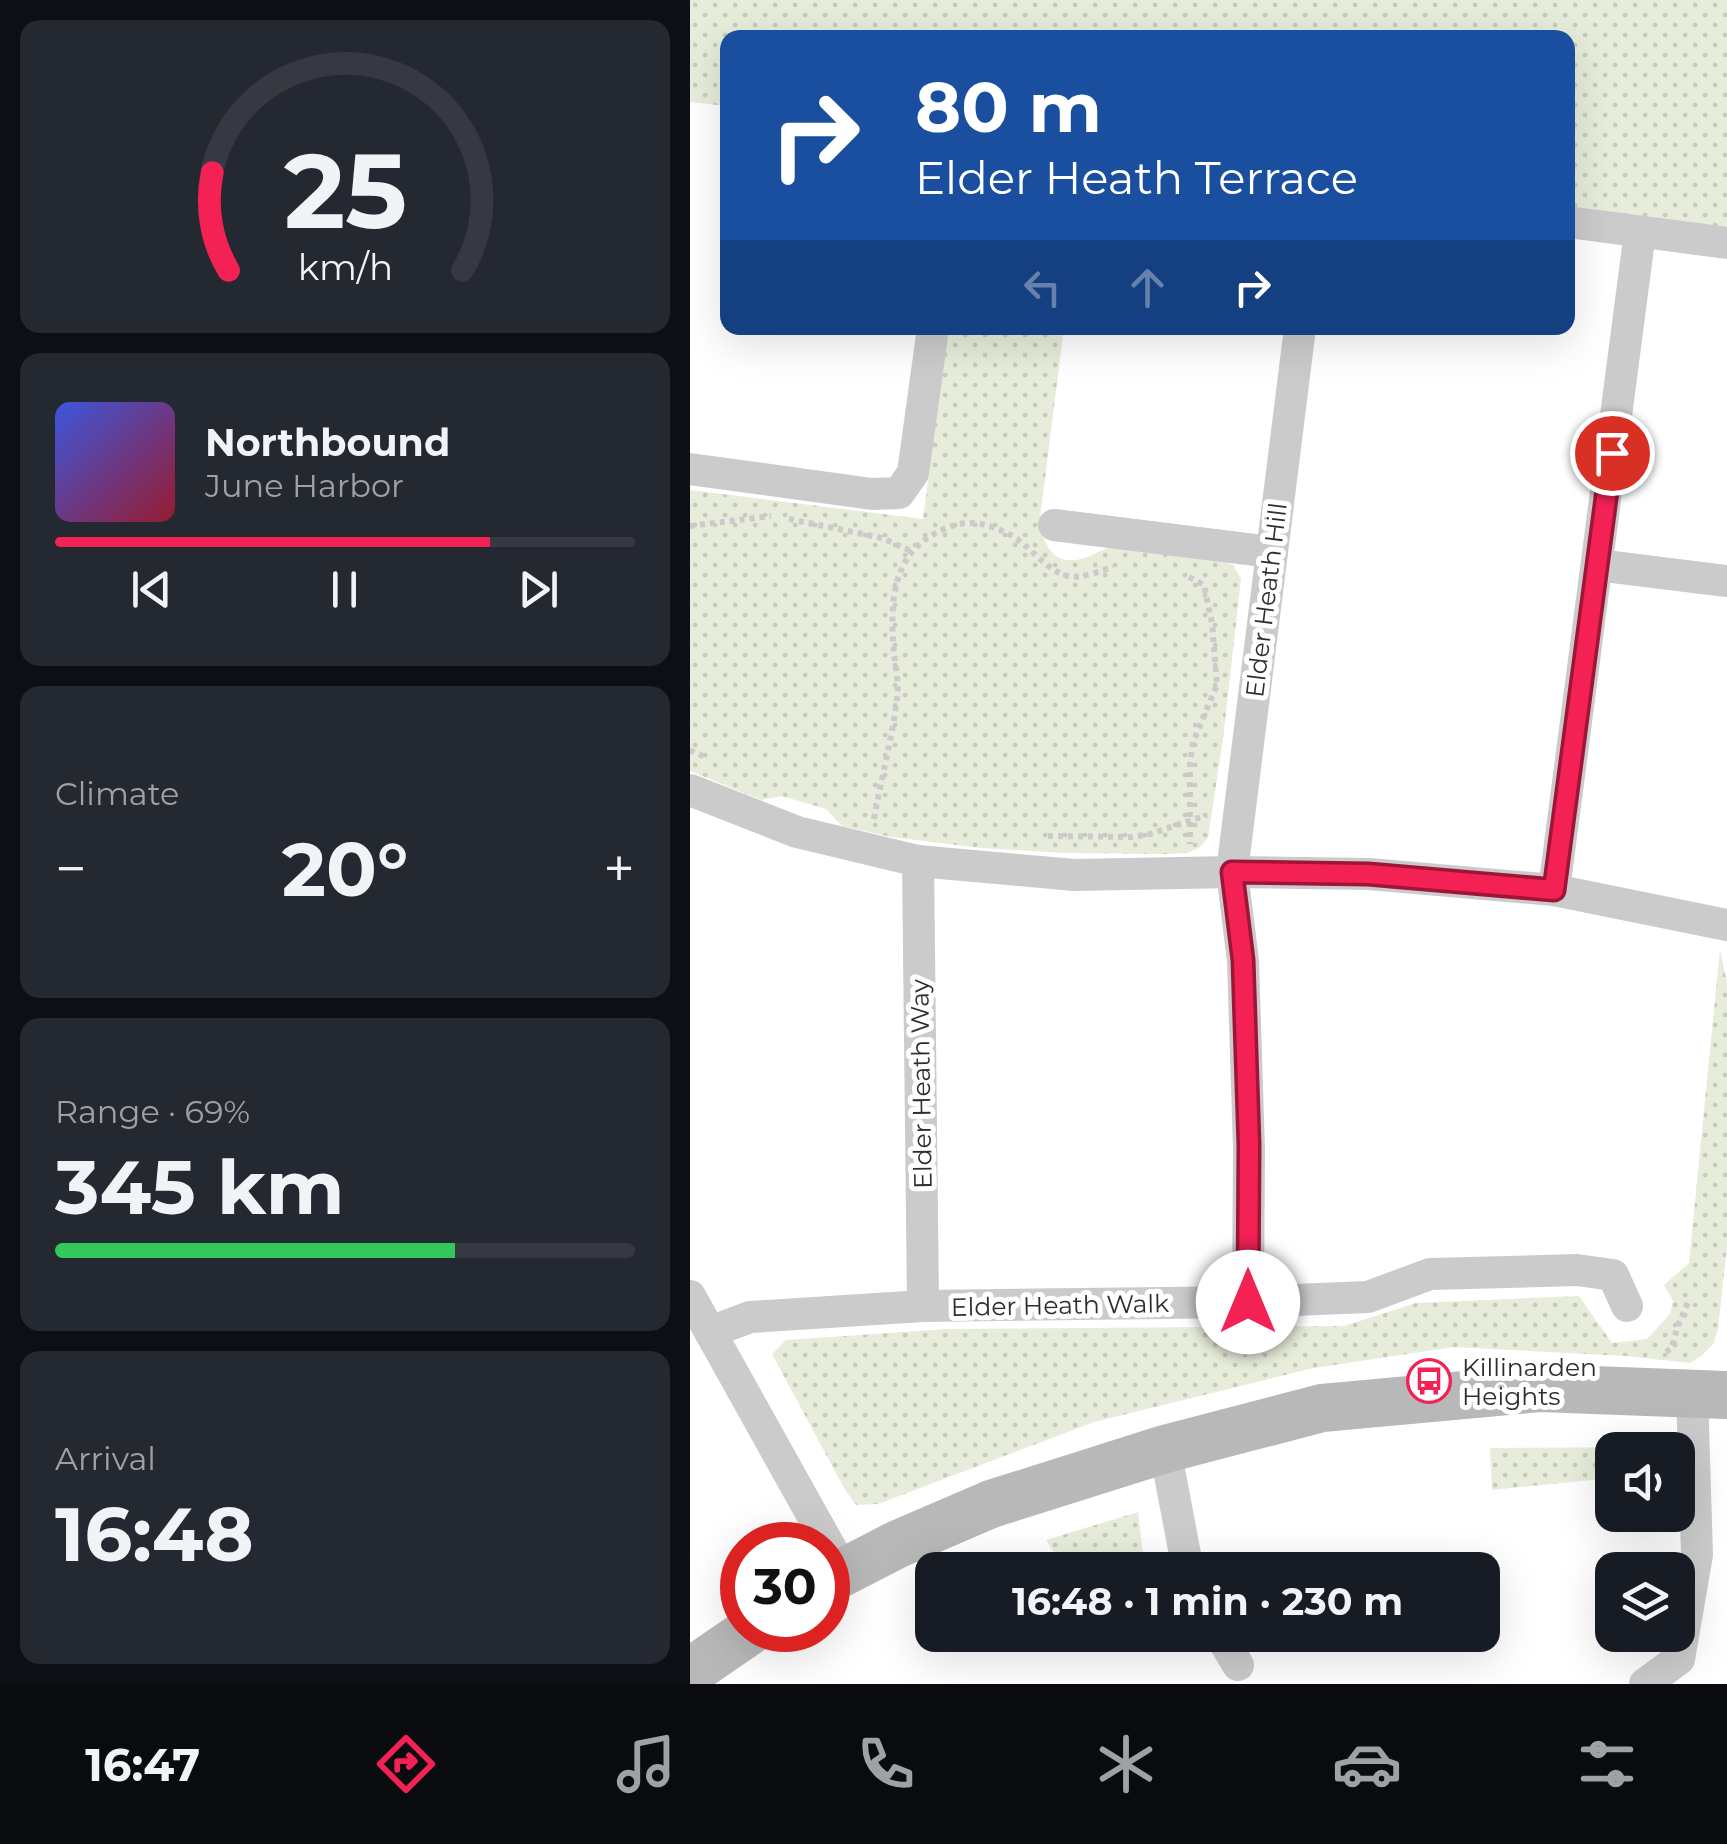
<!DOCTYPE html>
<meta charset="utf-8">
<style>
body{margin:0;font-family:Montserrat,sans-serif;background:#242831;color:#f1f3f6;height:100vh;display:flex;flex-direction:column;font-size:38px;white-space:nowrap}
*{box-sizing:border-box;margin:0}
p{font-size:32px;color:#9ea1a6}
.icon{flex:none;width:55px;height:55px;fill:none;stroke:currentColor;stroke-width:2;stroke-linecap:round;stroke-linejoin:round}
.map{position:relative;flex:1;overflow:hidden}
.panel{display:flex;flex-direction:column;gap:20px;padding:20px;background:#0d0f14;width:690px}
.panel>*{flex:none}
.hud{position:absolute;left:30px;top:30px;width:855px;height:305px;border-radius:20px;box-shadow:0 10px 40px #0002;background:#1a4fa0;color:#fff;overflow:hidden}
.fabs{position:absolute;left:905px;top:1432px;display:grid;gap:20px}
.fabs a{display:grid;place-items:center;width:100px;height:100px;border-radius:20px;background:#171b24;box-shadow:0 10px 40px #0002;font-size:50px}
.speed{position:absolute;left:30px;top:1522px;display:flex;gap:20px;font-size:50px;font-weight:700;text-align:center}
.speed>*{display:grid;place-content:center;width:130px;height:130px;border-radius:50%;background:#171b24;box-shadow:0 10px 40px #0002;line-height:1}
.speed .limit{border:15px solid #d22;background:#fff;color:#111}
.pin{position:absolute;display:grid;place-items:center;width:85px;height:85px;color:#fff;margin:-42px;border:5px solid #fff;border-radius:50%;box-shadow:0 2px 10px #0007}
.me{position:absolute;width:110px;margin:-55px;rotate:0deg;stroke-linejoin:round;filter:drop-shadow(0 0 8px #0008)}
.turn{display:flex;align-items:center;gap:35px;height:210px;padding:0 30px;font-size:45px}
.turn .icon{width:130px;height:130px;stroke-width:2.5}
.turn b{display:block;font-size:70px;line-height:85px}
.lanes{display:flex;align-items:center;height:95px;padding:0 30px;background:#0003;justify-content:center;gap:50px;direction:ltr}
.lanes .off{opacity:.35}
.big{font-size:75px;font-weight:700;line-height:1.1}
.panel .card{flex:1;display:flex;flex-direction:column;justify-content:center;gap:15px;min-width:0;padding:0 35px;border-radius:20px;background:#242831}
.panel .dial{align-items:center;gap:0}
.dial svg{height:260px;overflow:visible;fill:none;stroke:#363941;stroke-width:7;stroke-linecap:round;text-anchor:middle}
.dial text{fill:#f1f3f6;stroke:none}
.song{display:flex;align-items:center;gap:30px}
.cover{width:120px;height:120px;border-radius:15px;background:linear-gradient(135deg,hsl(230 70% 55%),hsl(350 70% 35%))}
.played{height:10px;border-radius:5px;background:linear-gradient(90deg,#f42154 75%,#363941 75%)}
.keys{display:flex;justify-content:space-around;direction:ltr}
.heat{display:flex;justify-content:space-between;align-items:center;font-size:55px;direction:ltr}
.charge{height:15px;border-radius:8px;background:linear-gradient(90deg,#34c759 69%,#363941 0)}
.trip{position:absolute;left:225px;top:1552px;width:585px;height:100px;border-radius:20px;background:#171b24;box-shadow:0 10px 40px #0002;font-weight:700;line-height:100px;text-align:center}
.tab-bar{display:flex;height:160px;justify-content:space-around;align-items:center;background:#090b0e;color:#9ea1a6}
.tab-bar .icon{width:70px;height:70px}
.tab-bar .on{color:#f42154}
.tab-bar b{font-size:45px;color:#f1f3f6}
main{display:flex;flex:1;min-height:0}
.map>svg:first-child{display:block}
.grass{fill:url(#grass-dots)}
.lines{fill:none;stroke-linecap:round;stroke-linejoin:round}
.path{stroke:#cbcbcb;stroke-width:6;stroke-dasharray:5 5;stroke-linecap:butt}
.street{stroke:#cbcbcb;stroke-width:32}
.secondary{stroke:#b8b8b8;stroke-width:48}
.route-casing{stroke:#9f1537;stroke-width:25}
.route{stroke:#f42154;stroke-width:18}
.labels{text-anchor:middle;dominant-baseline:central;stroke-width:10;stroke-linejoin:round;paint-order:stroke}
.street-label{font-size:25px;fill:#2e2e2e;stroke:#fff}
.poi-label{font-size:25px;fill:#2e2e2e;stroke:#fff;text-anchor:start}
</style>
<main>
<section class="panel">
<div class="card dial"><svg viewBox="0 0 100 80">
<path d="M14 69A42 42 0 1 1 86 69"/>
<path d="M14 69A42 42 0 0 1 9 39" stroke="#f42154"/>
<text x="50" y="56" font-size="32" font-weight="700">25</text>
<text x="50" y="72" font-size="11">km/h</text>
</svg></div>
<div class="card">
<div class="song"><i class="cover"></i><div><b>Northbound</b><p>June Harbor</p></div></div>
<div class="played"></div>
<div class="keys"><svg class="icon" aria-label="previous" viewBox="0 0 24 24"><path d="M18 5L8 12l10 7zM5 5v14"/></svg><svg class="icon" aria-label="pause" viewBox="0 0 24 24"><path d="M8 5v14M16 5v14"/></svg><svg class="icon" aria-label="next" viewBox="0 0 24 24"><path d="M6 5l10 7-10 7zM19 5v14"/></svg></div>
</div>
<div class="card"><p>Climate</p>
<div class="heat"><a>−</a><b class="big">20°</b><a>+</a></div>
</div>
<div class="card"><p>Range · 69%</p><b class="big">345 km</b><div class="charge"></div></div>
<div class="card"><p>Arrival</p><b class="big">16:48</b></div>
</section>
<div class="map">
<svg width="1037" height="1684" viewBox="0 0 1037 1684">
<defs>
<pattern id="grass-dots" width="8" height="8" patternUnits="userSpaceOnUse" patternTransform="scale(2.5)"><rect width="8" height="8" fill="#e7edda"/><path d="M2 2h.1M6 6h.1" fill="none" stroke="#c6ccbb" stroke-width="1.8" stroke-linecap="round"/></pattern>
</defs>
<rect width="100%" height="100%" fill="#fff"/>
<g class="grass">
<path d="M0,0H1037V230L878,209V38H38L37,106L0,102Z"/>
<path d="M258,328H374L350,518C352,548 367,570 400,556C409,552 414,548 424,547L529,560L543,565L551,579L533,739L518,838L510,847L498,853L476,854L374,853L292,848L201,837L152,826L136,809L92,796L71,800L0,771V490L233,519Z"/>
<path d="M1030,949L1037,983V1246L1028,1329L1023,1344L1011,1356L1000,1363L936,1356L764,1347L624,1368L404,1422L188,1504L166,1505L154,1488L82,1354L96,1340L257,1329L654,1326L726,1303L889,1296L922,1343L957,1339L980,1314L983,1301L974,1285L999,1263Z"/>
<path d="M958,1447L960,1450H922V1478L802,1490L800,1448Z"/>
<path d="M448,1512L455,1570H375L356,1540Z"/>
</g>
<g class="lines">
<g class="path">
<path d="M99,519L192,538L221,551"/>
<path d="M0,526L81,516"/>
<path d="M499,577L514,585L522,623L527,685L503,742L500,765V844"/>
<path d="M0,750L17,758"/>
<path d="M184,819C191,779 202,739 207,699C209,685 206,668 204,654C200,604 200,553 252,530C275,519 294,522 317,533C338,543 357,572 378,576C392,579 410,571 423,567"/>
<path d="M358,836L442,837L460,834L517,815"/>
<path d="M976,1352L982,1348L987,1328L999,1300"/>
</g>
<g class="street">
<path d="M878,222L1037,243"/>
<path d="M0,469L182,494L209,493L223,473L243,328"/>
<path d="M364,525L582,552"/>
<path d="M907,565L1037,581"/>
<path d="M0,790L107,832L228,861L384,875L542,872L679,874L864,890L1037,925"/>
<path d="M228,861L233,1306"/>
<path d="M864,890L950,232"/>
<path d="M0,1296L154,1572"/>
<path d="M558,1302L559,1149L553,961L542,872L610,328"/>
<path d="M20,1332L60,1317L233,1306L558,1302L678,1297L740,1274L887,1270L923,1275L937,1306"/>
<path d="M475,1449L498,1570"/>
<path d="M530,1635L548,1665"/>
<path d="M955,1684L989,1659L1007,1555L1002,1393"/>
</g>
<g class="secondary">
<path d="M138,1580L208,1544L301,1504L475,1449L632,1408L850,1388L1037,1395"/>
<path d="M0,1672L61,1630"/>
</g>
</g>
<g class="lines">
<g class="route-casing">
<path id="route" d="M558,1302L559,1145L553,960L542,872L678,874L864,890L922,453"/>
</g>
<use href="#route" class="route"/>
</g>
<defs>
<g id="bus-ring" transform="scale(2.25)"><circle r="9.5" fill="#fff" stroke="#f42154" stroke-width="1.5"/><path d="M-5-6H5V4H4V6H2V4H-2V6H-4V4H-5ZM-3.5-4V0h7V-4ZM-3.5 1.2v1.5H-2V1.2ZM2 1.2v1.5H3.5V1.2Z" fill="#f42154"/></g>
</defs>
<g fill-rule="evenodd">
<use href="#bus-ring" x="739" y="1381"/>
</g>
<g class="labels">
<g class="street-label">
<text transform="translate(576 600) rotate(-83)">Elder Heath Hill</text>
<text transform="translate(231 1084) rotate(-91)">Elder Heath Way</text>
<text transform="translate(370 1305) rotate(-1)">Elder Heath Walk</text>
</g>
<g class="poi-label">
<text x="772" y="1367">Killinarden<tspan x="772" dy="29">Heights</tspan></text>
</g>
</g>
</svg>
<div class="fabs">
<a><svg class="icon" aria-label="sound" viewBox="0 0 24 24"><path d="M4 9h4l5-4v14l-5-4H4zM17 9q2 3 0 6"/></svg></a>
<a><svg class="icon" aria-label="layers" viewBox="0 0 24 24"><path d="M12 4l9 5-9 5-9-5zM3 14l9 5 9-5"/></svg></a>
</div>
<div class="speed"><div class="limit">30</div></div>
<div class="pin" style="left:922px;top:453px;background:#d93025"><svg class="icon" aria-label="arrive" viewBox="0 0 24 24"><path d="M6 21V4h12l-3 4 3 4H6"/></svg></div>
<svg class="me" style="left:558px;top:1302px" viewBox="-20 -20 40 40"><circle r="19" fill="#fff"/><path d="M0-13L10 11 0 6-10 11z" fill="#f42154"/></svg>
<div class="trip">16:48 · 1 min · 230 m</div>
<div class="hud">
<div class="turn"><svg class="icon" aria-label="right" viewBox="0 0 24 24"><path d="M7 20v-9h11M14 6l5 5-5 5"/></svg><div><b>80 m</b>Elder Heath Terrace</div></div>
<div class="lanes"><svg class="icon off" aria-label="left" viewBox="0 0 24 24"><path d="M17 20v-9H6M10 6l-5 5 5 5"/></svg><svg class="icon off" aria-label="ahead" viewBox="0 0 24 24"><path d="M12 20V5M6 11l6-6 6 6"/></svg><svg class="icon" aria-label="right" viewBox="0 0 24 24"><path d="M7 20v-9h11M14 6l5 5-5 5"/></svg></div>
</div>
</div>
</main>
<nav class="tab-bar">
<b>16:47</b>
<svg class="icon on" aria-label="directions" viewBox="0 0 24 24"><path d="M12 3l9 9-9 9-9-9zM9 14v-3h6M13 9l2 2-2 2"/></svg>
<svg class="icon" aria-label="music" viewBox="0 0 24 24"><path d="M9 18V5l10-2v13"/><circle cx="6" cy="18" r="3"/><circle cx="16" cy="16" r="3"/></svg>
<svg class="icon" aria-label="phone" viewBox="0 0 24 24"><path d="M5 4h4l2 5-3 2q2 4 5 5l2-3 5 2v4C11 20 4 13 5 4z"/></svg>
<svg class="icon" aria-label="climate" viewBox="0 0 24 24"><path d="M12 3v18M4 7l16 10M4 17L20 7"/></svg>
<svg class="icon" aria-label="car" viewBox="0 0 24 24"><path d="M5 17H2v-5l4-1 3-4h7l3 4 3 1v5h-3M9 17h6M6 11h13"/><circle cx="7" cy="17" r="2"/><circle cx="17" cy="17" r="2"/></svg>
<svg class="icon" aria-label="filters" viewBox="0 0 24 24"><path d="M4 7h16M4 17h16"/><circle cx="9" cy="7" r="2"/><circle cx="15" cy="17" r="2"/></svg>
</nav>
